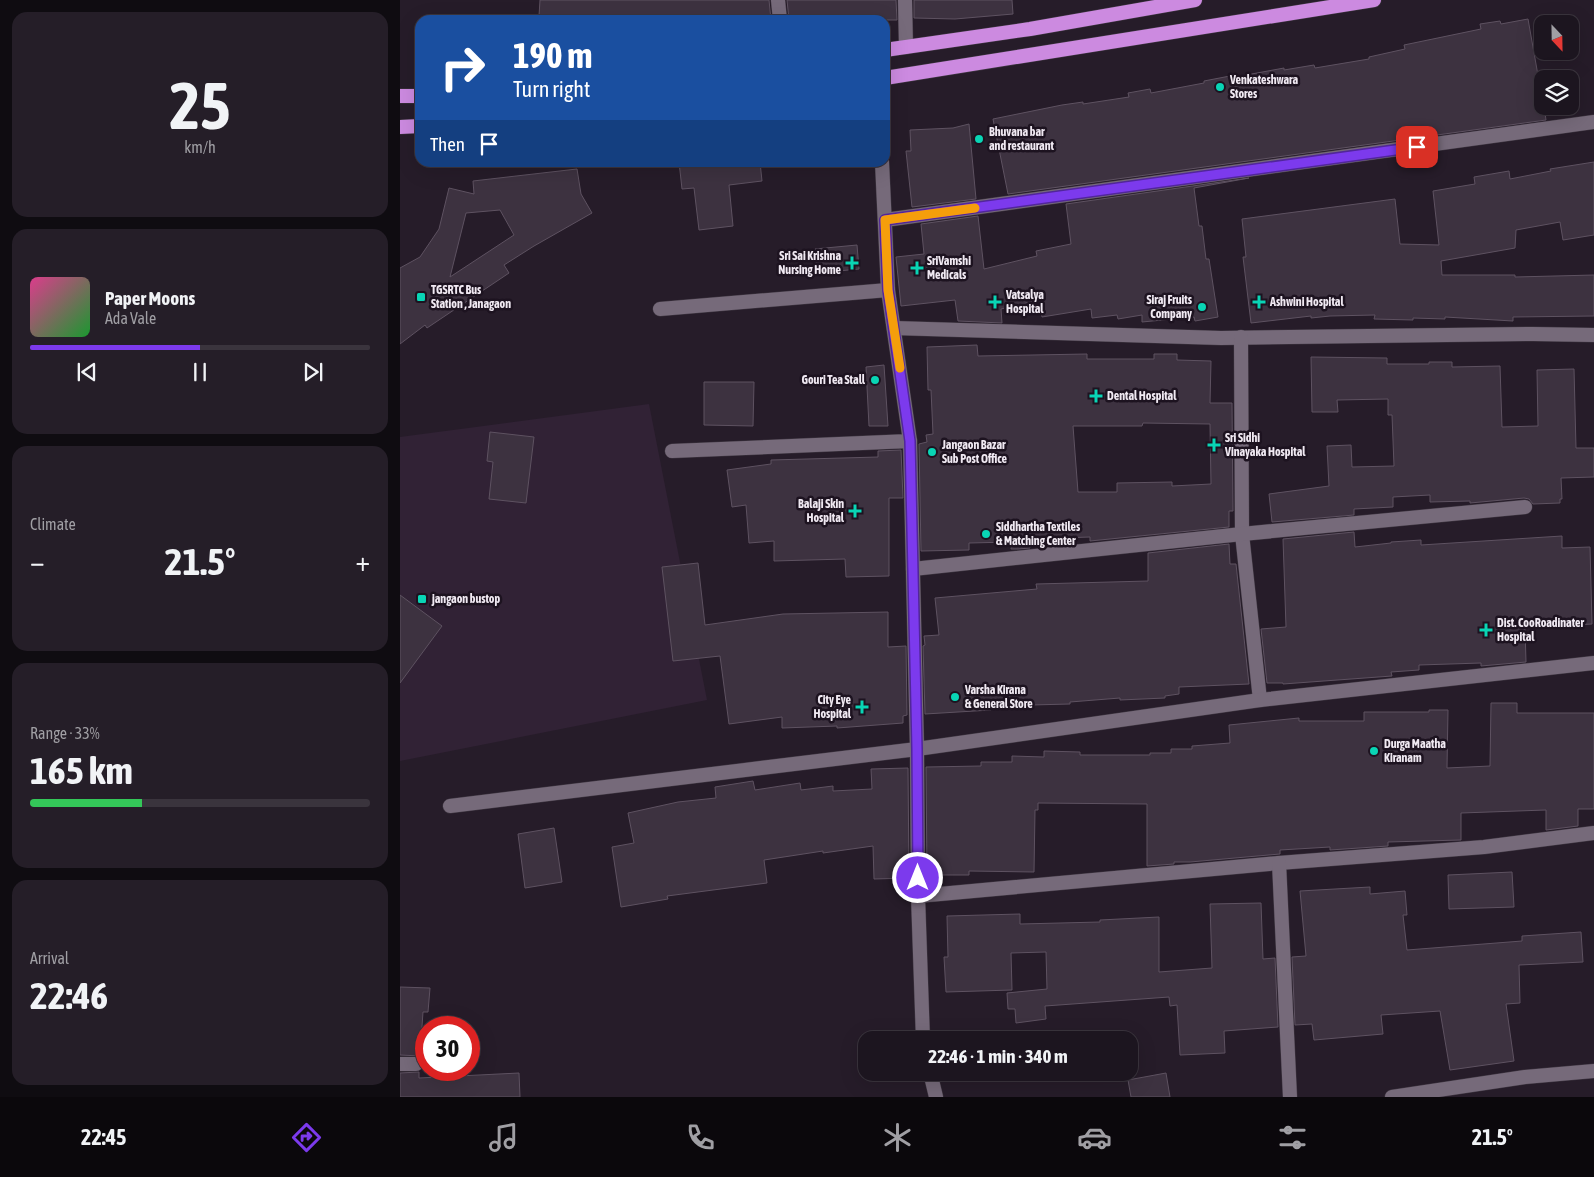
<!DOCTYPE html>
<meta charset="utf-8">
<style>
body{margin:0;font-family:"Asap Condensed",sans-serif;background:#251e28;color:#f1f3f6;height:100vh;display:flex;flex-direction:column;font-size:19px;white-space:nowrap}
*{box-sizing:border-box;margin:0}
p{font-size:16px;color:#a09fa4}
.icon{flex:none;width:28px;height:28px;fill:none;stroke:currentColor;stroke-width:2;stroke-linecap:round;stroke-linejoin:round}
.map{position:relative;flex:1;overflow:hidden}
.sheet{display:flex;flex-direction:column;gap:12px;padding:12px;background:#0f0c11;width:400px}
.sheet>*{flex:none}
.banner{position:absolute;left:15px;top:15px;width:475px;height:152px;border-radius:15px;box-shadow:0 5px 20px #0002,0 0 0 1px #3a343d;background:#1a4fa0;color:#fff;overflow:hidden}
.needle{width:32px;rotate:158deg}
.buttons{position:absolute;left:1134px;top:15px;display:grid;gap:10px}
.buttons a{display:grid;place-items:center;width:45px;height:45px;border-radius:10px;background:#1c151f;box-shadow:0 5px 20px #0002,0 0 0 1px #3a343d;font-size:25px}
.speed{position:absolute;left:15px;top:1016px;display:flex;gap:10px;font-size:25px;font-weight:700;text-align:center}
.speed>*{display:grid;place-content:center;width:65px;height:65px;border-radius:50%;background:#1c151f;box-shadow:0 5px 20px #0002,0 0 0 1px #3a343d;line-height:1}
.speed .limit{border:8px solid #d22;background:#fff;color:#111}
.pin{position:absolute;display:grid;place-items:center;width:42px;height:42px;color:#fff;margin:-21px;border-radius:10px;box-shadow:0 2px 8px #0006}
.me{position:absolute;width:55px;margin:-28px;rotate:0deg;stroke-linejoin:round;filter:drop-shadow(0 0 4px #0008)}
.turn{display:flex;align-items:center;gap:18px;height:105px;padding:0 15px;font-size:22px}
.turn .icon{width:65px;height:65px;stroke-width:2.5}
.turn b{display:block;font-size:35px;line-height:42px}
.then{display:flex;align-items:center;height:48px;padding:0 15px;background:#0003;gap:10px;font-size:19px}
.big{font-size:38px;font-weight:700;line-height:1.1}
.sheet .card{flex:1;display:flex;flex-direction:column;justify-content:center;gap:8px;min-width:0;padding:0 18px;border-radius:15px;background:#251e28}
.sheet .dial{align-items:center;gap:0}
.dial b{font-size:65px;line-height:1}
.song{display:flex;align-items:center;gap:15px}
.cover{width:60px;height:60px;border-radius:8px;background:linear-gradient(135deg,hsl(330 70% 55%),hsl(130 70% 35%))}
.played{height:5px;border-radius:2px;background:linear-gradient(90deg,#7c3aed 50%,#3a343d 50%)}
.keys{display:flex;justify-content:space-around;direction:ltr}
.heat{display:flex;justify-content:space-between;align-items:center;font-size:28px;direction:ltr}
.charge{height:8px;border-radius:4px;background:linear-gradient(90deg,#34c759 33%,#3a343d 0)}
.trip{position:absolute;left:458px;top:1031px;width:280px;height:50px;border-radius:15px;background:#1c151f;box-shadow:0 5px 20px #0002,0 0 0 1px #3a343d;font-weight:700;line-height:50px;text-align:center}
.tab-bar{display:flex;height:80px;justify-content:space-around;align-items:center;background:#0b080c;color:#a09fa4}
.tab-bar .icon{width:35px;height:35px}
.tab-bar .current{color:#7c3aed}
.tab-bar b{font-size:22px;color:#f1f3f6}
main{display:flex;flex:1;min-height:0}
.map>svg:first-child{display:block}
.built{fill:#312235}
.building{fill:#3d3240;stroke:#5e5261;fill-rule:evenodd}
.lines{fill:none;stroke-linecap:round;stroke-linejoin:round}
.minor-casing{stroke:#403843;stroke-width:15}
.trunk-casing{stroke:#403843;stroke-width:15}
.minor{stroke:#766a7a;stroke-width:14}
.trunk{stroke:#cc8ae0;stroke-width:14}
.route-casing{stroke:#51269a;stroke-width:12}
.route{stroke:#7c3aed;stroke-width:9}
.slow{stroke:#f59e0b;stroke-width:9}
.poi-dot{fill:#09d5b5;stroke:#1d1320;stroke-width:2}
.labels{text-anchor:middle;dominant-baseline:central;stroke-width:5;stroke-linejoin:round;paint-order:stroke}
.poi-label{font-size:12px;font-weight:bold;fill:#f0e9f2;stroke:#1d1320;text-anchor:start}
</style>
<main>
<section class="sheet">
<div class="card dial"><b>25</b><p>km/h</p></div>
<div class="card">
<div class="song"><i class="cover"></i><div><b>Paper Moons</b><p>Ada Vale</p></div></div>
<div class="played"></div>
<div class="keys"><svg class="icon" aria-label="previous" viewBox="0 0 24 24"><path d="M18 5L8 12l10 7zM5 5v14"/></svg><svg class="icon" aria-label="pause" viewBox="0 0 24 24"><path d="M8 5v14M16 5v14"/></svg><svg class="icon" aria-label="next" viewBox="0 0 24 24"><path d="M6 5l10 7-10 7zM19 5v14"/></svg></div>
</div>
<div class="card"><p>Climate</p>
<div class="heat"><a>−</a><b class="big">21.5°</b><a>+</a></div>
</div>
<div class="card"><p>Range · 33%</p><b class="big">165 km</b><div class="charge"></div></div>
<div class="card"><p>Arrival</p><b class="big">22:46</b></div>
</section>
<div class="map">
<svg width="1194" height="1097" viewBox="0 0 1194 1097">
<rect width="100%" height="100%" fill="#261c29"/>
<path class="built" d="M249,404L307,700L0,761V437Z"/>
<g class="building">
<path d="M140,0H369L371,20H249L139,16Z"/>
<path d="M387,0H496L497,20H389Z"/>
<path d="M514,0H612L613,14L555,19L514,18Z"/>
<path d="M1128,19L1139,81L1141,80L1142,106H1144L1146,120L608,194L593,119L662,105L683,102V104L729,97L728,93L750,89L751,93L804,83V81L830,76V78L884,68V70L914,65L915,68L969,59V57L1005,49L1004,45L1081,29L1080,24L1100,21L1101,24Z"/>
<path d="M569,124L576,199L512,207L506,151H511L510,130L553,128Z"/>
<path d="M279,162H360L362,181L329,185L333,226L299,230L294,188L282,189Z"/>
<path d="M1194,162V235L1163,240L1160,222L1116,230L1115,248L1041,261L1042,275H1115V277L1194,275V316L1113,317V321L1045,317V319L1013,318V320L974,319L975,315L930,316L911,318V316L851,323L843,257H846L842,219L995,199L1000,244L1039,245L1033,191L1075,184L1074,177L1109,171L1110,179L1151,171L1150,169Z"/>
<path d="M177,169L181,194L192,213L134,246L104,265L109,273L27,328L25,325L0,344V268L20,257L39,229L49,188L74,194L73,181ZM100,210L114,235L50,277L66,213Z"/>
<path d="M849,178L794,188L799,226H802L806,259H809L818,317L795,321L794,317L742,322V315L718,319L717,315L692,318L691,309L642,317L639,300L601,309L602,323L558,321L555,300L501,306L496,257L524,254L521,224L578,216L584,269L637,256L636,251L671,244L666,204Z"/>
<path d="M457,245L459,269L417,273L415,249Z"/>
<path d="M577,345L578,356L687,354V359H754V354H777V360L811,361L810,403H832L833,511H829V527L690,541V537L630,539V548L618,549H611L612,542L569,543V550L521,551L519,444L527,442L526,435L533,434L531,390H528L527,347ZM743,423L810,424L811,484L772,486V482L717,483V492H678L673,426H742Z"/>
<path d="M911,357L987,358V364H1029V362H1052V367L1100,366L1102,427L1138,426L1137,370L1174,369L1176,448H1194V477L1161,478L1162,499H1160V503L1133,504L1129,499L1124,498L1070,503V501L1030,502V495L993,497V507L954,509V515L872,522L869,494L929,486L927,446L951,445L952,467L994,466L992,415H988V399L937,400L938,412H912Z"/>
<path d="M484,365L488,426H469L466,367Z"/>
<path d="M304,382H354L353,426L304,425Z"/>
<path d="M90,432L134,437L126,503L89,499L93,462L87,461Z"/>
<path d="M501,450L503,498H489V576L446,577L445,559L374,561V541L349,543L346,505L332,507L327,470L371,464V460L478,457V451Z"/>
<path d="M954,532L955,547L991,543V542L1021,540V545L1162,536V548L1190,547L1192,624L1125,628L1126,662L1081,666V663L1019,665V670L991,672L992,676L883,684V683H867L861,629L886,627L883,539Z"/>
<path d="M829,544L830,564H836L849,684L779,687V694L765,696V698L720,700V698L670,702V704L631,705V708L591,707V710L525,714L523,646L525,645L524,636L539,635L535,598L637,589L636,584L748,581V553Z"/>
<path d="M298,563L305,625L383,614L488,612V647L506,646L507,715L503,716V723L437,728V726L382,728V717L329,724L320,656L273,661L262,567Z"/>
<path d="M0,595L42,626L0,683Z"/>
<path d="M1091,703H1117V713H1194V809H1178V826L1146,830V810L1061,813V840L988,842V846L930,850V847L880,850V854L790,862H774V864L747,866V804L638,803V810H635L634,872L569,871V875H527L526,767L581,766V762H612V756L644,757V751L680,752V755H750V753H771V749H792V746L830,743L829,725L899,718V721H964V712H1029V710H1048L1047,768L1090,766Z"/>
<path d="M508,768L509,878L474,879L473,846L423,853V851L364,860L367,883L267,896L268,899L221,907L212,847L234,843L228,813L278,802L316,798L315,787L353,781L355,790L400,783L401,790L433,786V791L472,789L471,769Z"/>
<path d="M154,828L162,882L125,888L118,834Z"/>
<path d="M1112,872L1114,907L1049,909L1048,875Z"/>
<path d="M970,887V894L1005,891L1007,915H1003L1007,950L1122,941V936L1181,932L1183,962L1119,965L1120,1003L1106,1004L1114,1061L1050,1070L1040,1011L981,1015L983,1034L914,1040L912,1024L895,1025L892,957L906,956L900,891Z"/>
<path d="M861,903L863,959L875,958L878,1027L824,1031L825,1053L780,1055L777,1005L770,1006L769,997L645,1006L646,1019L616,1023L615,1009H608L607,993L647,989L646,952L611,953L612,990L546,992L544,957H548L547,916L620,914V924L700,922V920L759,917V972L812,968L810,904Z"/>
<path d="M0,987L30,988L28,1012H23L20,1056L0,1055Z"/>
<path d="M19,1072V1078L119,1073L120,1097H0V1073Z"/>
<path d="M766,1073L770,1097H731L728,1080Z"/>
</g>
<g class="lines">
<g class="minor-casing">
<g id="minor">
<path d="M378,0L380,20"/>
<path d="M505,0L506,47"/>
<path d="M485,220L1194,122"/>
<path d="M260,309L488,290"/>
<path d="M494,328L821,338L1133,334L1194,335"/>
<path d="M841,337L842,534L860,700"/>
<path d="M510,441L517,749L860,700L1194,663"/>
<path d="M272,451L510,441L488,290L482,162"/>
<path d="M513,569L842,534L1125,507"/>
<path d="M50,806L517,749L518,896L879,863L1084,847L1194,833"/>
<path d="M879,863L890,1097"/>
<path d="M518,896L523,1040"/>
<path d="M0,1064H16"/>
<path d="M530,1072L536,1097"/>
<path d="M992,1097L1125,1077L1194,1071"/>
</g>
</g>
<g class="trunk-casing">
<g id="trunk">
<path d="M485,50L630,29L795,0"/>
<path d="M485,78L974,0"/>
<path d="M0,96H20"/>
<path d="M0,127L20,126"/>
</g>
</g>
<use href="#minor" class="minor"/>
<use href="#trunk" class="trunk"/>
</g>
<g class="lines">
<g class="route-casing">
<path id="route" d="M518,878L517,749L510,441L488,290L485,220L1017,147"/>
</g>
<use href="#route" class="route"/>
<path class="slow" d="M500,368L488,290L485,220L575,208"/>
</g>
<g class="poi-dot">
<circle cx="820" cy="87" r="5"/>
<circle cx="579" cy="139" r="5"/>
<path d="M449.5 255.5h5v5h5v5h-5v5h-5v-5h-5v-5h5z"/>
<path d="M514.5 260.5h5v5h5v5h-5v5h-5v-5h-5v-5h5z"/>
<rect x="16" y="292" width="10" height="10" rx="2.5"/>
<path d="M592.5 294.5h5v5h5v5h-5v5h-5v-5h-5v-5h5z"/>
<path d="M856.5 294.5h5v5h5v5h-5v5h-5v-5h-5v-5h5z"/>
<circle cx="802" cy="307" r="5"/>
<circle cx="475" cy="380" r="5"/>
<path d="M693.5 388.5h5v5h5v5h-5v5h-5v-5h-5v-5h5z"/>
<path d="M811.5 437.5h5v5h5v5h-5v5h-5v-5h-5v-5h5z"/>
<circle cx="532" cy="452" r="5"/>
<path d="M452.5 503.5h5v5h5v5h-5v5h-5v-5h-5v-5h5z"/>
<circle cx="586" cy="534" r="5"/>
<rect x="17" y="594" width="10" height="10" rx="2.5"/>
<path d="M1083.5 622.5h5v5h5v5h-5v5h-5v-5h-5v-5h5z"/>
<circle cx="555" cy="697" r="5"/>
<path d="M459.5 699.5h5v5h5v5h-5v5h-5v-5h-5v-5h5z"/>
<circle cx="974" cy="751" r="5"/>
</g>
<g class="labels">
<g class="poi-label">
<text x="830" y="80">Venkateshwara<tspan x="830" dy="14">Stores</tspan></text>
<text x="589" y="132">Bhuvana bar<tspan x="589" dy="14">and restaurant</tspan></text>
<text x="441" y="256" text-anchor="end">Sri Sai Krishna<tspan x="441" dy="14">Nursing Home</tspan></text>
<text x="527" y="261">SriVamshi<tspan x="527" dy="14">Medicals</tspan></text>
<text x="31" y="290">TGSRTC Bus<tspan x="31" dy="14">Station , Janagaon</tspan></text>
<text x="606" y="295">Vatsalya<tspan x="606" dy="14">Hospital</tspan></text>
<text x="792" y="300" text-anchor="end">Siraj Fruits<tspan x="792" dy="14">Company</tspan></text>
<text x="870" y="302">Ashwini Hospital</text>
<text x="465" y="380" text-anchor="end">Gouri Tea Stall</text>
<text x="707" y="396">Dental Hospital</text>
<text x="825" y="438">Sri Sidhi<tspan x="825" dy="14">Vinayaka Hospital</tspan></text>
<text x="542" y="445">Jangaon Bazar<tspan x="542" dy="14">Sub Post Office</tspan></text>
<text x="444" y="504" text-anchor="end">Balaji Skin<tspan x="444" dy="14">Hospital</tspan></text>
<text x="596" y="527">Siddhartha Textiles<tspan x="596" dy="14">&amp; Matching Center</tspan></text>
<text x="32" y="599">jangaon bustop</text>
<text x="1097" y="623">Dist. CooRoadinater<tspan x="1097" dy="14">Hospital</tspan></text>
<text x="565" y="690">Varsha Kirana<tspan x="565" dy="14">&amp; General Store</tspan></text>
<text x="451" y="700" text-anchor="end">City Eye<tspan x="451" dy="14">Hospital</tspan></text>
<text x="984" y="744">Durga Maatha<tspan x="984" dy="14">Kiranam</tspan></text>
</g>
</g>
</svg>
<div class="buttons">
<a><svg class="needle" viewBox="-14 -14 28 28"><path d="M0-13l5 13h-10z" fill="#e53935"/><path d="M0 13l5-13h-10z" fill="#a09fa4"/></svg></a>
<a><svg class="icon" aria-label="layers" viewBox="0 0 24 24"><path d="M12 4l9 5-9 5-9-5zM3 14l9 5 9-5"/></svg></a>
</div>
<div class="speed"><div class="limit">30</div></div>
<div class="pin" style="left:1017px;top:147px;background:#d93025"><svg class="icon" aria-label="arrive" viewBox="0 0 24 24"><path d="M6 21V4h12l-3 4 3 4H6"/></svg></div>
<svg class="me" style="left:518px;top:878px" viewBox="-20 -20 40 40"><circle r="17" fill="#7c3aed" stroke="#fff" stroke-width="3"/><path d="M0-11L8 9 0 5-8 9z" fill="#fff"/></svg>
<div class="trip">22:46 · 1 min · 340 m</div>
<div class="banner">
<div class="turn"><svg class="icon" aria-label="right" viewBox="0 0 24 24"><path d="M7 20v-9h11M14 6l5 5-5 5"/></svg><div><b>190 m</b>Turn right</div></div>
<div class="then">Then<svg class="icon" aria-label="arrive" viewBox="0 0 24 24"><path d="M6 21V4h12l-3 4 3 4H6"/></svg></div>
</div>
</div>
</main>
<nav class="tab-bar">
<b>22:45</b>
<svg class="icon current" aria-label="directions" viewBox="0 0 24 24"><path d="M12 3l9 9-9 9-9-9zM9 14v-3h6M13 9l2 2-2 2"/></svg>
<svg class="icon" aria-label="music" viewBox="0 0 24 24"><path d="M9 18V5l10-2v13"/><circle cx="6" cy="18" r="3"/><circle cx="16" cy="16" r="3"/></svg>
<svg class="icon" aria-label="phone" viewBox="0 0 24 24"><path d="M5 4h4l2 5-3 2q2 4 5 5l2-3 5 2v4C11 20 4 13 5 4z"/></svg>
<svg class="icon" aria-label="climate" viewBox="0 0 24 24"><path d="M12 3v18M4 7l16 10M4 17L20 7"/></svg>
<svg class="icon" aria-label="car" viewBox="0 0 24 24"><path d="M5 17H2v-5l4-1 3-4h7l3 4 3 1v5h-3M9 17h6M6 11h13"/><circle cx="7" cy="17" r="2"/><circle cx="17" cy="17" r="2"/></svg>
<svg class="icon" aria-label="filters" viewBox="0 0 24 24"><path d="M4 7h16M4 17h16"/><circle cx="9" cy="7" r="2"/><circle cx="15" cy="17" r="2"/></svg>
<b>21.5°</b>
</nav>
